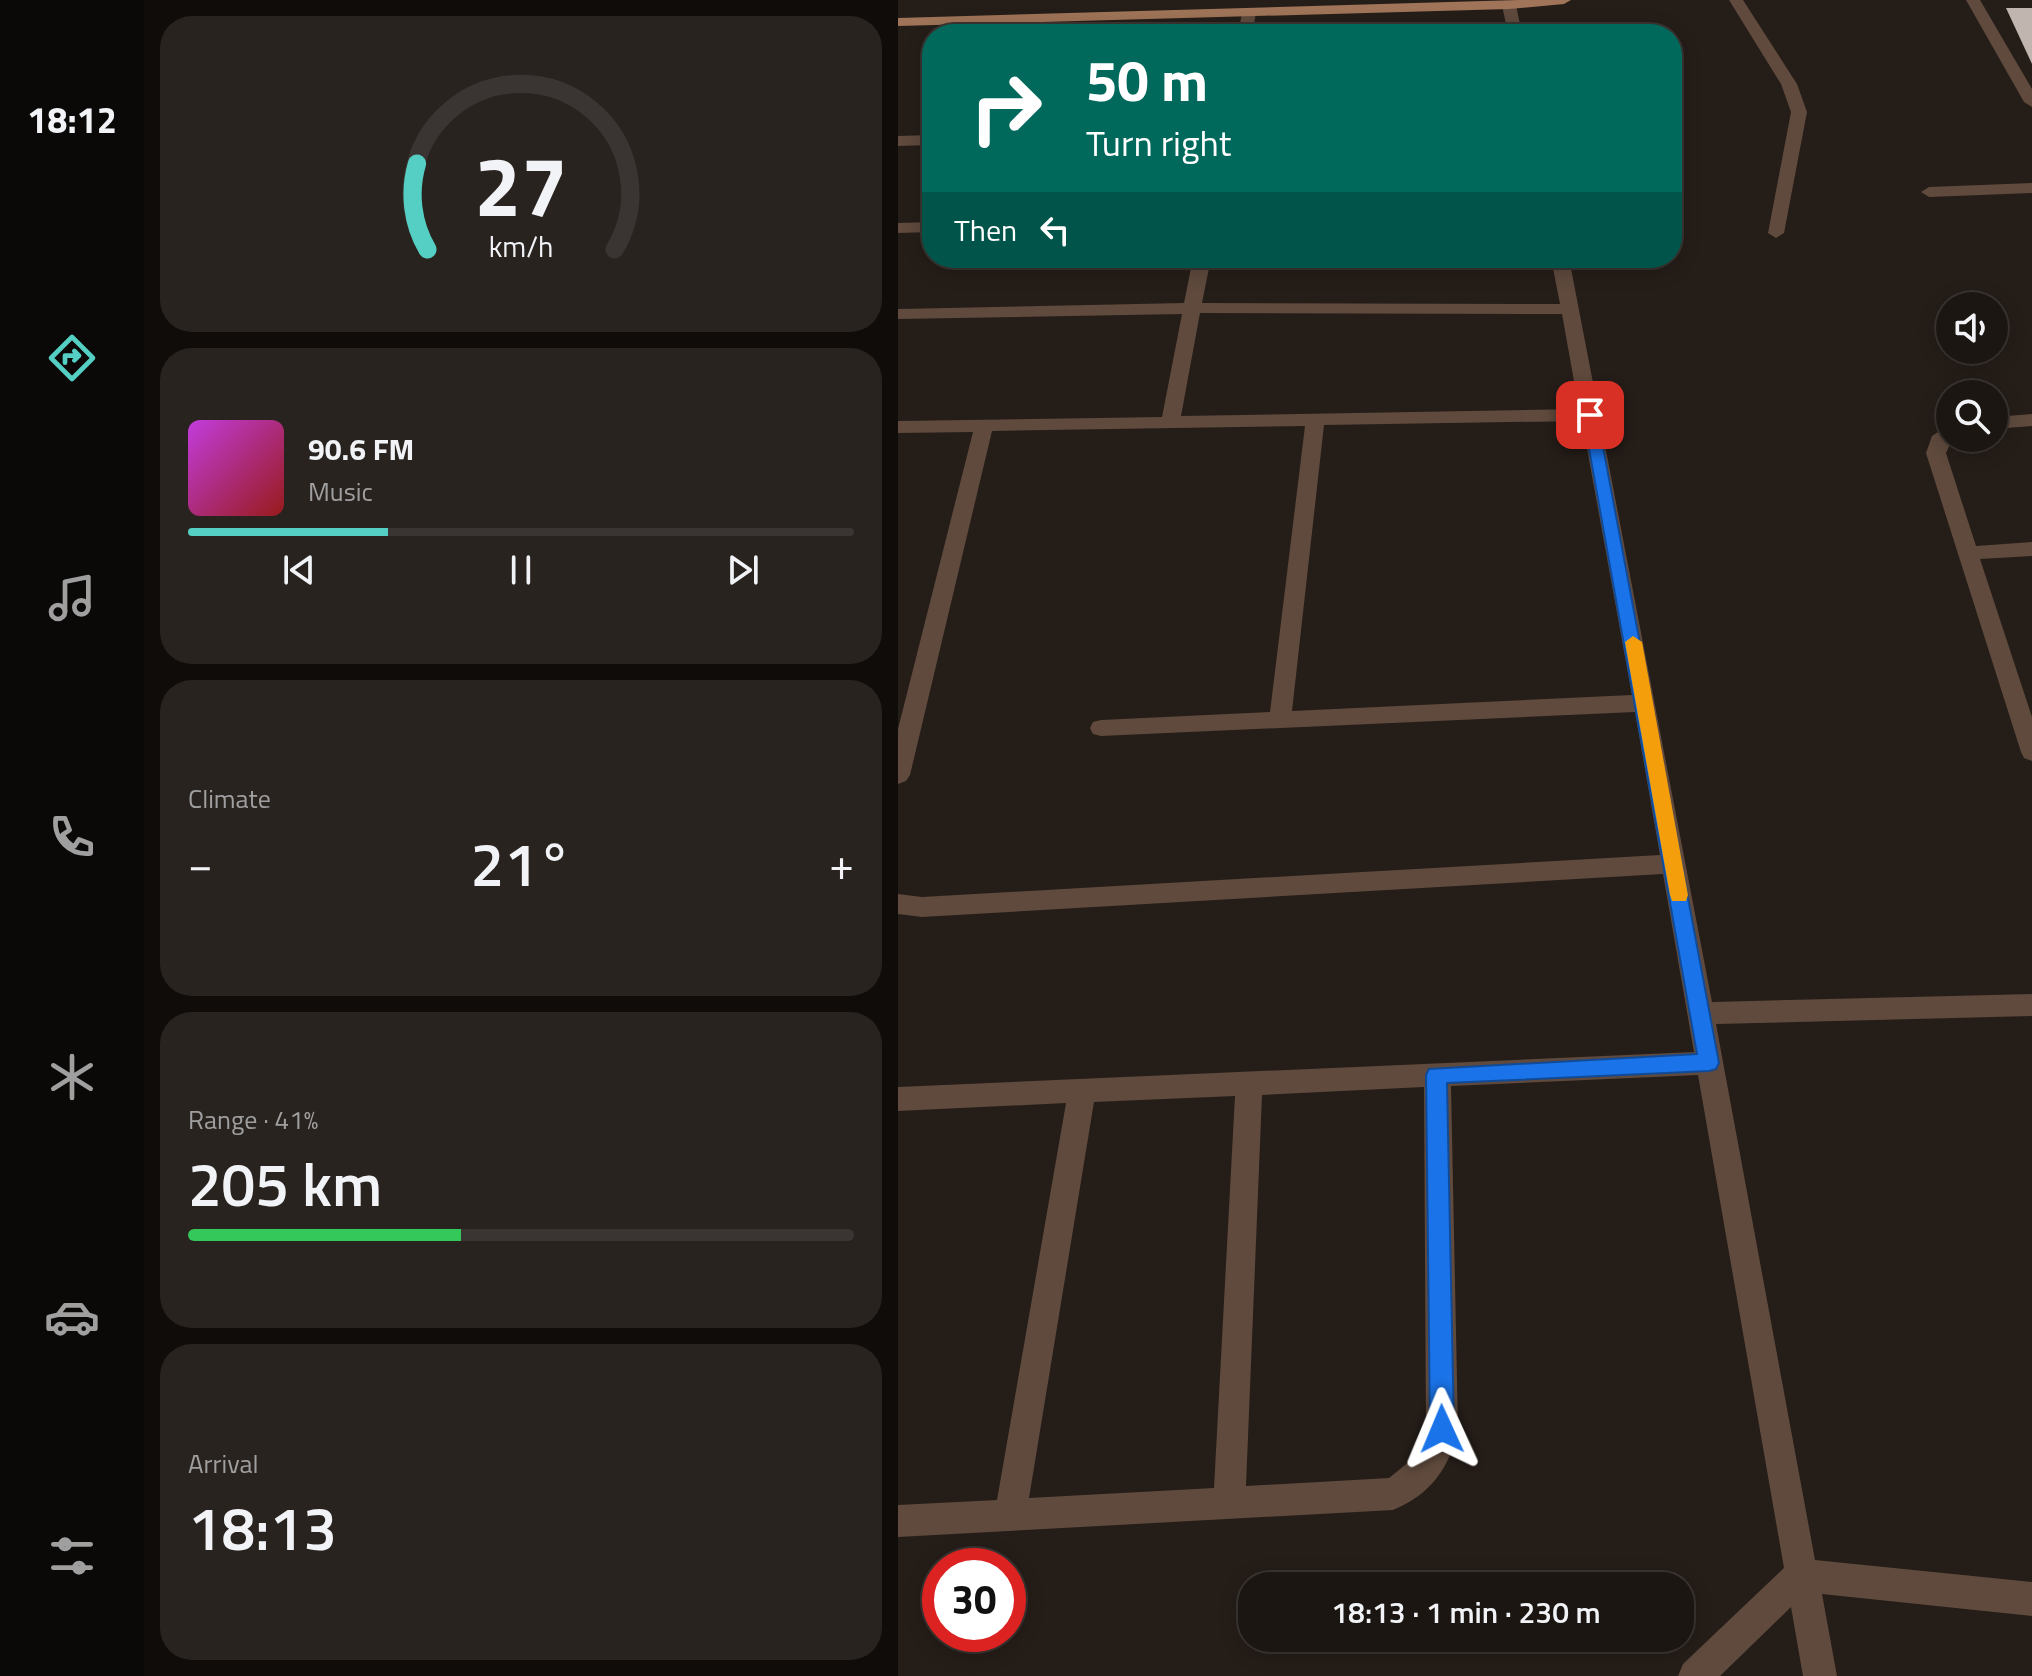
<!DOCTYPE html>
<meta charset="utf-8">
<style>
body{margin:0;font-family:"Titillium Web",sans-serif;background:#292320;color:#f1f3f6;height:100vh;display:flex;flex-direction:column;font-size:30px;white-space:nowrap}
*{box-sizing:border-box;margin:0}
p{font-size:26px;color:#a09f9f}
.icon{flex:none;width:44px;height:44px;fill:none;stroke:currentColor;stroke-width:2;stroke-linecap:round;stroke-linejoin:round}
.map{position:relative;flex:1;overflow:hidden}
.side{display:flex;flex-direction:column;gap:16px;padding:16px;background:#0f0c0a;width:754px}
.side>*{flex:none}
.hud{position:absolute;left:24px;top:24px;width:760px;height:244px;border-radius:32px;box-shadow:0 4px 20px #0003,0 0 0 2px #3a3532;background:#00695c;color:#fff;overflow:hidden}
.buttons{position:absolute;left:1038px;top:292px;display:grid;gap:16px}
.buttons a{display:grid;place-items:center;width:72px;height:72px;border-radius:50%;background:#1c1612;box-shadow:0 4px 20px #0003,0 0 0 2px #3a3532;font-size:40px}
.speed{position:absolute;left:24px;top:1548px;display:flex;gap:16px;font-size:40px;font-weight:700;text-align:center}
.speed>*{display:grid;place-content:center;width:104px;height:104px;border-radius:50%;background:#1c1612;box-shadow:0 4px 20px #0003,0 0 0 2px #3a3532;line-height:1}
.speed .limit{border:12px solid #d22;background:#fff;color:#111}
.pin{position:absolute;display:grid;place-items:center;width:68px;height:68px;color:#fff;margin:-34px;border-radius:16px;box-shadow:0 4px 12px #0006}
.me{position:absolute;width:88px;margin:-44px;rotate:359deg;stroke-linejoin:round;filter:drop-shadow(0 0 6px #0008)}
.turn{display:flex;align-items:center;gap:28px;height:168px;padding:0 32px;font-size:36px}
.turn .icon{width:104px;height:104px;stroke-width:2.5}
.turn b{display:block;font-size:56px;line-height:68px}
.then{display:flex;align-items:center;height:76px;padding:0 32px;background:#0003;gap:16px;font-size:30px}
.big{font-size:60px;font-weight:600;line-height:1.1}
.side .tile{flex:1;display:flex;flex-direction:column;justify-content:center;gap:12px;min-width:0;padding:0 28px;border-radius:32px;background:#292320}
.side .dial{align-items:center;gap:0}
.dial svg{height:208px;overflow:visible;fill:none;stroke:#3a3532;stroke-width:7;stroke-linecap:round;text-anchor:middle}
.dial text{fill:#f1f3f6;stroke:none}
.song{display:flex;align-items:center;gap:24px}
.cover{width:96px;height:96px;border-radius:12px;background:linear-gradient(135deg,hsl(290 70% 55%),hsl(0 70% 35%))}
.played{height:8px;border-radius:4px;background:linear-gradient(90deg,#55cec4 30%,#3a3532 30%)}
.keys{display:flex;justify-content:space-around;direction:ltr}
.heat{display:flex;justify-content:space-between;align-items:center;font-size:44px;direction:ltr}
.charge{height:12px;border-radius:6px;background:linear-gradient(90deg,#34c759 41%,#3a3532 0)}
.trip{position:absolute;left:340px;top:1572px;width:456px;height:80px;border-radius:32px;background:#1c1612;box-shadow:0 4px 20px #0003,0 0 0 2px #3a3532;font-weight:600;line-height:80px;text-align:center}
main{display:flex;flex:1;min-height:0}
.dock{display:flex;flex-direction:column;width:144px;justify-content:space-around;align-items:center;background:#0b0907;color:#a09f9f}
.dock .icon{width:56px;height:56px}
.dock .current{color:#55cec4}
.dock b{font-size:36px;color:#f1f3f6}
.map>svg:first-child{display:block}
.building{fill:#c0b5af}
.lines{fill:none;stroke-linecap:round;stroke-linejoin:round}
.minor{fill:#5f4a3d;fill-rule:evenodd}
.major{fill:#9f7458;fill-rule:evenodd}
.route{fill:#1a73e8;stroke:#114b97;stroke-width:2}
.slow{fill:#f59e0b}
</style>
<main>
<nav class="dock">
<b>18:12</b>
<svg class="icon current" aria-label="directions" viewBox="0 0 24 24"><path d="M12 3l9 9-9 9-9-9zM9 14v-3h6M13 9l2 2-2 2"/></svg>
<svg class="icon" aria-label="music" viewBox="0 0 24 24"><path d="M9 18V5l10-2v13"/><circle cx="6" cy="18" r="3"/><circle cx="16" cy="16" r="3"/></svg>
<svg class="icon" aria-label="phone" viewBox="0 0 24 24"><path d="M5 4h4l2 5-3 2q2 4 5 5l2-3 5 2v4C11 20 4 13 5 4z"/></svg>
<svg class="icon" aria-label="climate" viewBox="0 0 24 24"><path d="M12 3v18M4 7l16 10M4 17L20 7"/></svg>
<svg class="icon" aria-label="car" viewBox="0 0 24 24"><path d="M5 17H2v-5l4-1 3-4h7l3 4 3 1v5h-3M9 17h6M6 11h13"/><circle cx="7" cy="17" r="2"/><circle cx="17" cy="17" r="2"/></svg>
<svg class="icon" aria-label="filters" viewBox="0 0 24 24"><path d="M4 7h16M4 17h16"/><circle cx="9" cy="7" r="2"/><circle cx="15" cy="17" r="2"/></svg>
</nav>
<section class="side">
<div class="tile dial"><svg viewBox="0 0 100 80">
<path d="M14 69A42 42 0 1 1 86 69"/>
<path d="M14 69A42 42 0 0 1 10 36" stroke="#55cec4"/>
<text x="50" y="56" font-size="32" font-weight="700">27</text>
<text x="50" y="72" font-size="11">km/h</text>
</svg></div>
<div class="tile">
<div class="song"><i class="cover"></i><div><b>90.6 FM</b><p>Music</p></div></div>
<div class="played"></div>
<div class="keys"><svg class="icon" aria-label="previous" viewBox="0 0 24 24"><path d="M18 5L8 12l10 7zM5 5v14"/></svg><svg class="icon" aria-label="pause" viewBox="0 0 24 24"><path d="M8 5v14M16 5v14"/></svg><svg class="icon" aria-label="next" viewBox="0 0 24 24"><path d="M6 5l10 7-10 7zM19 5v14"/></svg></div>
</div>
<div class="tile"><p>Climate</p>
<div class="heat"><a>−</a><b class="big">21°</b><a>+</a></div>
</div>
<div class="tile"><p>Range · 41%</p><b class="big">205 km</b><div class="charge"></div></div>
<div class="tile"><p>Arrival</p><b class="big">18:13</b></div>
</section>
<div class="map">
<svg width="1134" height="1676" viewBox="0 0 1134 1676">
<rect width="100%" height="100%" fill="#251d18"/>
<path class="building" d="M1108,8H1134V64Z"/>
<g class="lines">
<g class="minor">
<path d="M831,0H845L899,84L909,112L886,233L878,238L870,233L893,112L883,84Z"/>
<path d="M1068,0H1082L1134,89V107L1126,102Z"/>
<path d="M611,1L618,5L624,34H610L604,5Z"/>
<path d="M351,9L358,13L354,34H340L344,13Z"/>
<path d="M34,135V145L0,146V136Z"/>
<path d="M1134,183V193L1031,197L1023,192L1031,187Z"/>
<path d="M34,222V232L0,233V223Z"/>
<path d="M295,258H313L304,303L662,304L653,258H671L814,1002L1134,994V1016L818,1024L917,1560L1134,1582V1616L924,1594L939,1676H905L893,1607L822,1676H780L785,1664L886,1568L800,1075L553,1086L560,1429C552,1468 532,1495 495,1510L0,1537V1505L99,1500L168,1103L0,1111V1087L796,1052L765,874L24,917L0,914V894L24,897L762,855L737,712L203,736L195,734L192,728L195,722L203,720L372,712L407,426L94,431L12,775L8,781L0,784V729L75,432L0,433V421L264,417L284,314L0,319V309L286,303ZM302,313L664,314L681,409L283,416ZM684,421L734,695L394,711L426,425ZM526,1087L528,1429L524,1446L517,1457L491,1478L348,1486L364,1095ZM337,1096L316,1488L131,1498L196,1102Z"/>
<path d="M1134,414V426L1096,429V417Z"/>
<path d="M1052,424V438H1055L1048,453L1078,546L1134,542V556L1082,559L1134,717V761L1126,758L1123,752L1028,453L1034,436Z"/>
</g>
<path class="major" d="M620,0H673L666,4L611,9L0,26V18Z"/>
</g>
<path class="route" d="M692,410L699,415L821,1063L818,1069L811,1071L549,1083L556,1429L553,1438L544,1441L536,1438L532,1429L528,1075L531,1069L799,1054L685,415Z"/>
<path class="slow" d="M735,636L744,642L790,895L788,901H774L772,895L727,642Z"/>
</svg>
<div class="buttons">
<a><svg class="icon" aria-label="sound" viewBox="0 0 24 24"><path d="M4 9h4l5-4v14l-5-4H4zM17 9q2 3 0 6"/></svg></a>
<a><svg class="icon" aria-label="search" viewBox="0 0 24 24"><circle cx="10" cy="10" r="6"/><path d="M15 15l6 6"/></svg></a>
</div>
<div class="speed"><div class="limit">30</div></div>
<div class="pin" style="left:692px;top:415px;background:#d93025"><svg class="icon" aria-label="arrive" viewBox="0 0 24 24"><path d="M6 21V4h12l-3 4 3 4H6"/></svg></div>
<svg class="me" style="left:544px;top:1429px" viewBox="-20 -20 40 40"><path d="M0-17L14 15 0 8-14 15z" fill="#1a73e8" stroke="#fff" stroke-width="4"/></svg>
<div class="trip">18:13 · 1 min · 230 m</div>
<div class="hud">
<div class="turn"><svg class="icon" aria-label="right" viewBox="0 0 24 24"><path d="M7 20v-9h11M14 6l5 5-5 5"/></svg><div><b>50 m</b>Turn right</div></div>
<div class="then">Then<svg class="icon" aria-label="left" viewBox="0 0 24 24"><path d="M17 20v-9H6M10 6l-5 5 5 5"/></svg></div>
</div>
</div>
</main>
